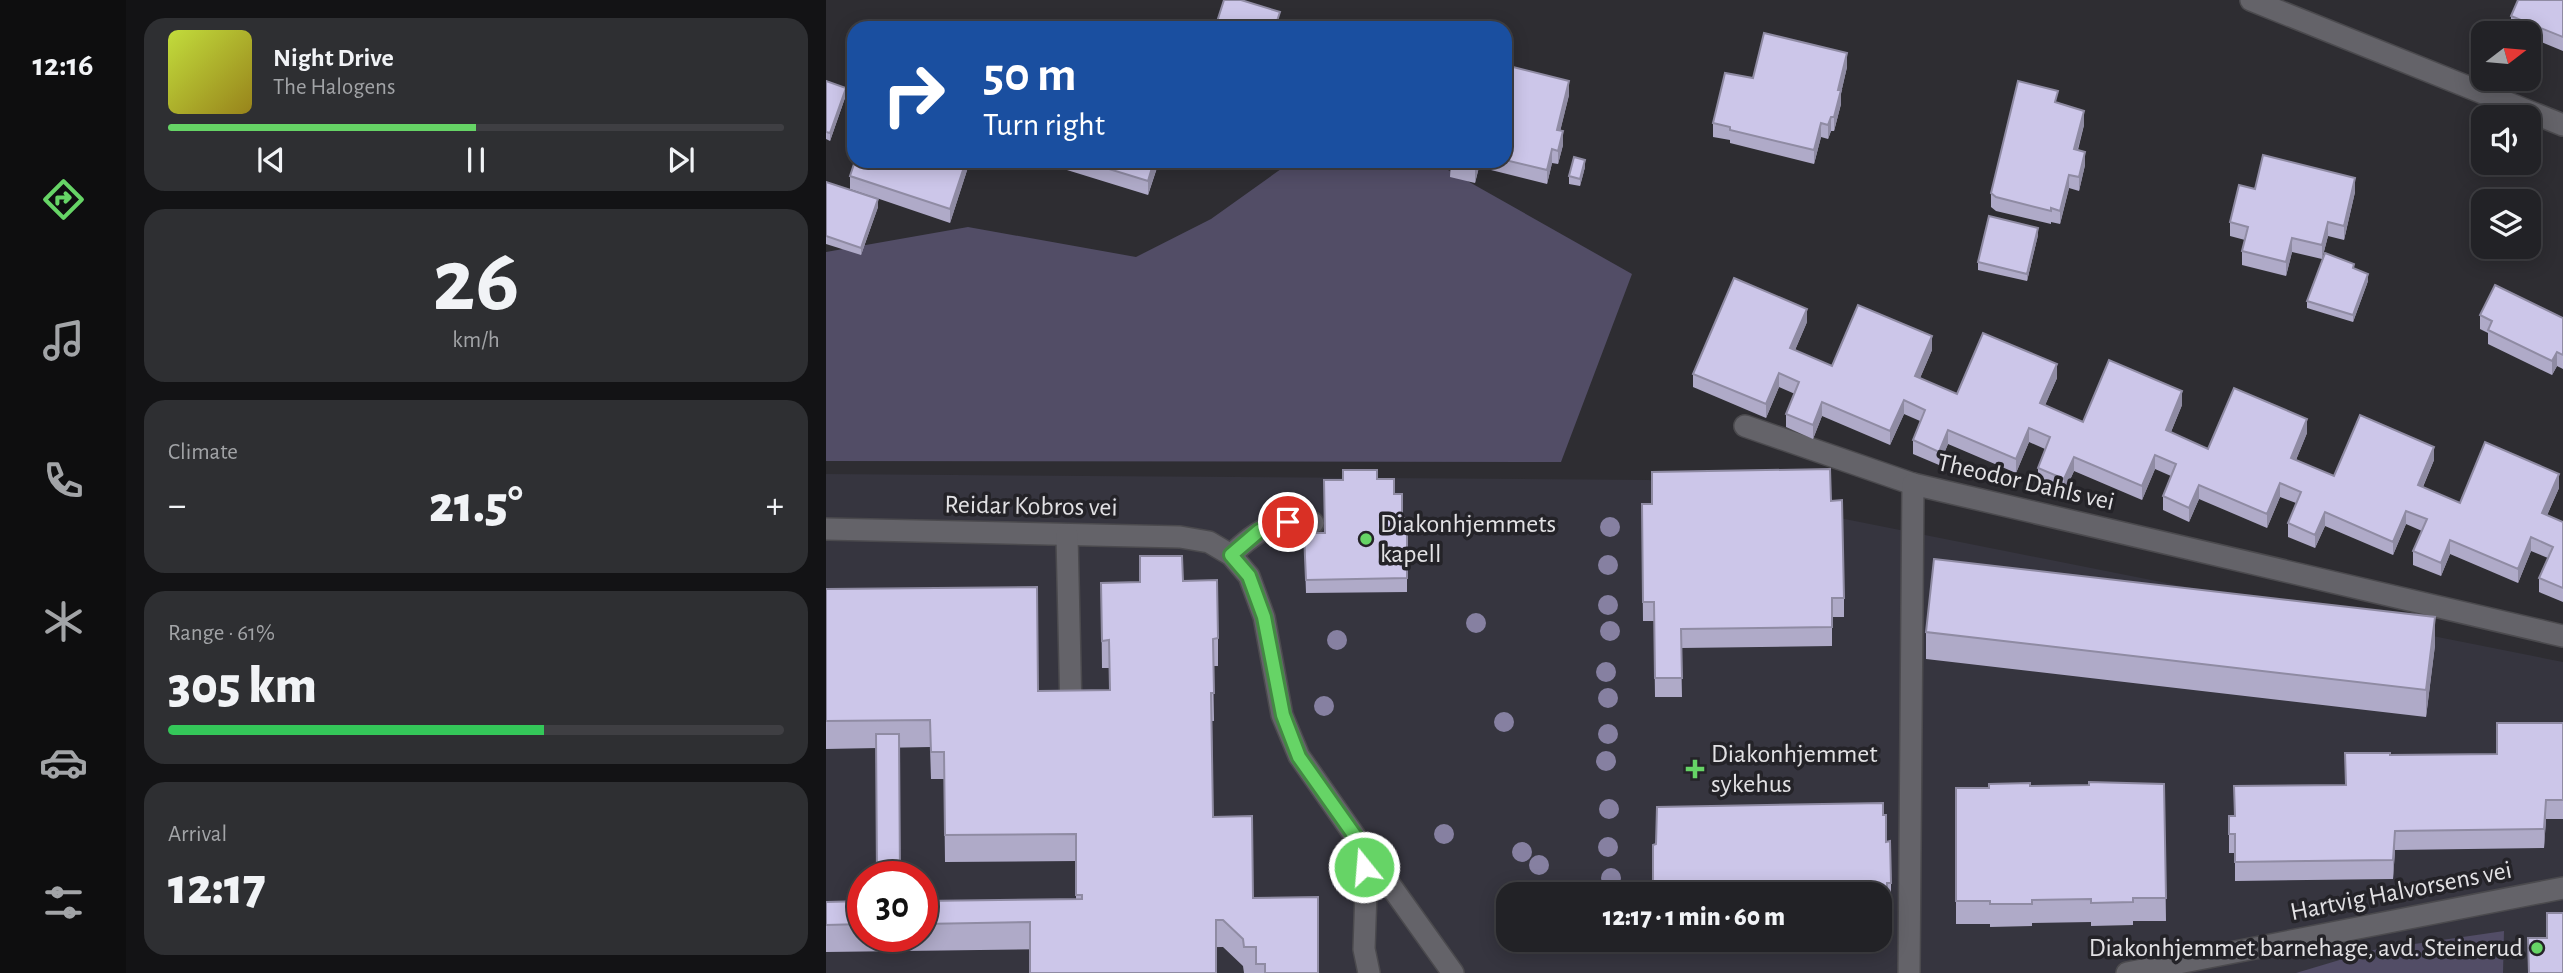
<!DOCTYPE html>
<meta charset="utf-8">
<style>
body{margin:0;font-family:"Alegreya Sans",sans-serif;background:#2e2f32;color:#f1f3f6;height:100vh;display:flex;flex-direction:column;font-size:26px;white-space:nowrap}
*{box-sizing:border-box;margin:0}
p{font-size:23px;color:#a2a4a7}
.icon{flex:none;width:38px;height:38px;fill:none;stroke:currentColor;stroke-width:2;stroke-linecap:round;stroke-linejoin:round}
.map{position:relative;flex:1;overflow:hidden}
.side{display:flex;flex-direction:column;gap:18px;padding:18px;background:#131315;width:700px}
.side>*{flex:none}
.guide{position:absolute;left:21px;top:21px;width:665px;height:147px;border-radius:21px;box-shadow:0 4px 18px #0003,0 0 0 2px #3f3f43;background:#1a4fa0;color:#fff;overflow:hidden}
.needle{width:46px;rotate:74deg}
.buttons{position:absolute;left:1645px;top:21px;display:grid;gap:14px}
.buttons a{display:grid;place-items:center;width:70px;height:70px;border-radius:14px;background:#222226;box-shadow:0 4px 18px #0003,0 0 0 2px #3f3f43;font-size:35px}
.speed{position:absolute;left:21px;top:861px;display:flex;gap:14px;font-size:35px;font-weight:700;text-align:center}
.speed>*{display:grid;place-content:center;width:91px;height:91px;border-radius:50%;background:#222226;box-shadow:0 4px 18px #0003,0 0 0 2px #3f3f43;line-height:1}
.speed .limit{border:10px solid #d22;background:#fff;color:#111}
.pin{position:absolute;display:grid;place-items:center;width:60px;height:60px;color:#fff;margin:-30px;border:4px solid #fff;border-radius:50%;box-shadow:0 2px 7px #0007}
.me{position:absolute;width:77px;margin:-38px;rotate:343deg;stroke-linejoin:round;filter:drop-shadow(0 0 5px #0008)}
.turn{display:flex;align-items:center;gap:24px;height:147px;padding:0 21px;font-size:32px}
.turn .icon{width:91px;height:91px;stroke-width:2.5}
.turn b{display:block;font-size:49px;line-height:60px}
.big{font-size:52px;font-weight:800;line-height:1.1}
.side .card{flex:1;display:flex;flex-direction:column;justify-content:center;gap:10px;min-width:0;padding:0 24px;border-radius:21px;background:#2e2f32}
.side .dial{align-items:center;gap:0}
.dial b{font-size:91px;line-height:1}
.song{display:flex;align-items:center;gap:21px}
.cover{width:84px;height:84px;border-radius:10px;background:linear-gradient(135deg,hsl(70 70% 55%),hsl(50 70% 35%))}
.played{height:7px;border-radius:4px;background:linear-gradient(90deg,#66d466 50%,#3f3f43 50%)}
.keys{display:flex;justify-content:space-around;direction:ltr}
.heat{display:flex;justify-content:space-between;align-items:center;font-size:38px;direction:ltr}
.charge{height:10px;border-radius:5px;background:linear-gradient(90deg,#34c759 61%,#3f3f43 0)}
.trip{position:absolute;left:670px;top:882px;width:396px;height:70px;border-radius:21px;background:#222226;box-shadow:0 4px 18px #0003,0 0 0 2px #3f3f43;font-weight:800;line-height:70px;text-align:center}
main{display:flex;flex:1;min-height:0}
.menu{display:flex;flex-direction:column;width:126px;justify-content:space-around;align-items:center;background:#0e0e0f;color:#a2a4a7}
.menu .icon{width:49px;height:49px}
.menu .on{color:#66d466}
.menu b{font-size:32px;color:#f1f3f6}
.map>svg:first-child{display:block}
.built{fill:#36353f;fill-rule:evenodd}
.green{fill:#524d66}
.lines{fill:none;stroke-linecap:round;stroke-linejoin:round}
.minor-casing{stroke:#4b4a4e;stroke-width:24}
.minor{stroke:#646369;stroke-width:21}
.tree{fill:#8680a1}
.wall{fill:#afaac8}
.shaded-wall{fill:#8f8ba3}
.building{fill:#ccc6e9;stroke:#8f8ba3;stroke-width:2}
.route-casing{stroke:#428a42;stroke-width:18}
.route{stroke:#66d466;stroke-width:12}
.poi-dot{fill:#66d466;stroke:#242328;stroke-width:2.5}
.labels{text-anchor:middle;dominant-baseline:central;stroke-width:7;stroke-linejoin:round;paint-order:stroke}
.street-label{font-size:26px;fill:#e2e1e4;stroke:#242328}
.poi-label{font-size:26px;fill:#e2e1e4;stroke:#242328;text-anchor:start}
</style>
<main>
<nav class="menu">
<b>12:16</b>
<svg class="icon on" aria-label="directions" viewBox="0 0 24 24"><path d="M12 3l9 9-9 9-9-9zM9 14v-3h6M13 9l2 2-2 2"/></svg>
<svg class="icon" aria-label="music" viewBox="0 0 24 24"><path d="M9 18V5l10-2v13"/><circle cx="6" cy="18" r="3"/><circle cx="16" cy="16" r="3"/></svg>
<svg class="icon" aria-label="phone" viewBox="0 0 24 24"><path d="M5 4h4l2 5-3 2q2 4 5 5l2-3 5 2v4C11 20 4 13 5 4z"/></svg>
<svg class="icon" aria-label="climate" viewBox="0 0 24 24"><path d="M12 3v18M4 7l16 10M4 17L20 7"/></svg>
<svg class="icon" aria-label="car" viewBox="0 0 24 24"><path d="M5 17H2v-5l4-1 3-4h7l3 4 3 1v5h-3M9 17h6M6 11h13"/><circle cx="7" cy="17" r="2"/><circle cx="17" cy="17" r="2"/></svg>
<svg class="icon" aria-label="filters" viewBox="0 0 24 24"><path d="M4 7h16M4 17h16"/><circle cx="9" cy="7" r="2"/><circle cx="15" cy="17" r="2"/></svg>
</nav>
<section class="side">
<div class="card">
<div class="song"><i class="cover"></i><div><b>Night Drive</b><p>The Halogens</p></div></div>
<div class="played"></div>
<div class="keys"><svg class="icon" aria-label="previous" viewBox="0 0 24 24"><path d="M18 5L8 12l10 7zM5 5v14"/></svg><svg class="icon" aria-label="pause" viewBox="0 0 24 24"><path d="M8 5v14M16 5v14"/></svg><svg class="icon" aria-label="next" viewBox="0 0 24 24"><path d="M6 5l10 7-10 7zM19 5v14"/></svg></div>
</div>
<div class="card dial"><b>26</b><p>km/h</p></div>
<div class="card"><p>Climate</p>
<div class="heat"><a>−</a><b class="big">21.5°</b><a>+</a></div>
</div>
<div class="card"><p>Range · 61%</p><b class="big">305 km</b><div class="charge"></div></div>
<div class="card"><p>Arrival</p><b class="big">12:17</b></div>
</section>
<div class="map">
<svg width="1737" height="973" viewBox="0 0 1737 973">
<rect width="100%" height="100%" fill="#2e2d32"/>
<path class="built" d="M0,474L823,480L1737,662V973H0ZM37,877H96V936H37ZM682,894H1054V940H682Z"/>
<g class="green">
<path d="M460,161H606L806,274L735,462L0,461V252L142,227L310,257L385,219L455,169Z"/>
<path d="M1678,931L1677,973H1470L1547,950Z"/>
</g>
<g class="lines">
<g class="minor-casing">
<g id="minor">
<path d="M1425,0L1737,125"/>
<path d="M919,426L1087,484"/>
<path d="M0,529L354,537L383,542L405,555L423,576L438,617L456,715L473,756L531,839L538,867L540,892L538,949L543,973"/>
<path d="M241,535L245,712"/>
<path d="M405,555C433,528 447,521 487,523"/>
<path d="M537,847L627,973"/>
<path d="M1083,973L1087,484L1737,636"/>
<path d="M1301,973L1737,888"/>
</g>
</g>
<use href="#minor" class="minor"/>
</g>
<g class="tree">
<circle cx="784" cy="527" r="10"/>
<circle cx="782" cy="565" r="10"/>
<circle cx="782" cy="605" r="10"/>
<circle cx="650" cy="623" r="10"/>
<circle cx="784" cy="631" r="10"/>
<circle cx="511" cy="640" r="10"/>
<circle cx="780" cy="672" r="10"/>
<circle cx="782" cy="698" r="10"/>
<circle cx="498" cy="706" r="10"/>
<circle cx="678" cy="722" r="10"/>
<circle cx="782" cy="734" r="10"/>
<circle cx="780" cy="761" r="10"/>
<circle cx="783" cy="809" r="10"/>
<circle cx="618" cy="834" r="10"/>
<circle cx="782" cy="847" r="10"/>
<circle cx="696" cy="852" r="10"/>
<circle cx="713" cy="865" r="10"/>
<circle cx="785" cy="878" r="10"/>
</g>
<g class="wall">
<path d="M1737,0V51L1703,37V33H1695L1685,29V16Z"/>
<path d="M679,65L743,95L734,131L737,145L732,164L726,163L721,184L653,167L649,183L624,177L625,161H679Z"/>
<path d="M1021,67L1015,93V104L1008,131H1005L1002,139L995,137L988,164L904,143V140L887,137V123L927,78Z"/>
<path d="M0,81L20,95L4,141L0,139Z"/>
<path d="M1232,103L1258,125L1252,150L1259,165L1253,191L1243,188L1234,224L1225,222V224L1170,211L1165,207V193Z"/>
<path d="M29,161H144L124,223L24,189V176Z"/>
<path d="M228,161H354L352,168L333,162L322,195L228,166Z"/>
<path d="M759,167L754,186L743,184V176Z"/>
<path d="M0,182L52,207L35,255L0,244Z"/>
<path d="M1429,189L1529,192L1518,240L1502,236L1496,259L1466,252L1460,276L1416,265V251L1419,240L1404,236V222Z"/>
<path d="M1212,235L1201,281L1152,270V262Z"/>
<path d="M1528,268L1542,281L1527,322L1481,308V301Z"/>
<path d="M1654,315L1737,318V369L1731,366L1726,375L1662,344V333L1654,329Z"/>
<path d="M981,322L969,350L1006,366L1106,350L1094,378L1131,394L1231,378L1219,405L1257,422L1356,405L1345,432L1382,449L1481,433L1470,460L1508,476L1608,460L1597,487L1634,503L1733,488L1721,515L1737,522V602L1713,592V578L1722,558L1705,551L1692,583L1624,554L1615,576L1587,565V551L1596,531L1580,524L1567,555L1499,526L1489,548L1462,537V523L1470,503L1454,497L1441,528L1373,499L1363,522L1337,510V496L1345,476L1329,469L1316,500L1248,471L1238,493L1212,482V468L1219,449L1203,442L1190,473L1122,444L1113,465L1087,454V440L1094,421L1078,414L1064,445L996,416L987,439L960,427V414L969,394L953,387L940,418L867,387V374Z"/>
<path d="M551,479L568,494L576,518H581V592L480,593L478,533H499Z"/>
<path d="M1005,501L1018,598V617H1006V646L855,648L856,697H829L828,621H817L816,523Z"/>
<path d="M357,581L392,638V666H387L388,721H386L387,817L427,898L492,973H418L417,966L397,947L0,952V902L37,901V936H96V901L250,899V861L119,862L118,779H105L104,747L0,749V589L212,691L283,690V668H276L275,583Z"/>
<path d="M1100,632L1609,645L1600,717L1100,659Z"/>
<path d="M1737,723V819H1720L1718,848L1569,850L1567,879L1409,881V853H1403V816H1408L1519,785L1564,755L1671,754Z"/>
<path d="M1338,784L1340,921H1307V925L1265,926V922L1206,923V926L1164,927V924H1130V788Z"/>
<path d="M1057,815L1065,883V906L1061,905L1060,944L834,948V940H1054V894H827V845Z"/>
</g>
<g class="shaded-wall">
<path d="M1021,53V67L1015,93V104L1008,131V117L1012,90Z"/>
<path d="M743,81V95L731,144V130Z"/>
<path d="M20,88V95L4,141V133Z"/>
<path d="M1258,111V125L1248,162V149Z"/>
<path d="M1005,117V131L1002,139V125Z"/>
<path d="M995,123V137L988,164V150Z"/>
<path d="M737,131V145L732,164V151Z"/>
<path d="M726,149V163L721,184V170Z"/>
<path d="M1259,152V165L1253,191V177Z"/>
<path d="M759,160V167L754,186V179Z"/>
<path d="M140,161H144L124,223V209Z"/>
<path d="M328,161H333L322,195V181Z"/>
<path d="M651,161H653V167L649,183V169Z"/>
<path d="M1243,175V188L1234,224V211Z"/>
<path d="M1529,178V192L1518,240V226Z"/>
<path d="M52,199V207L35,255V248Z"/>
<path d="M1502,222V236L1496,259V245Z"/>
<path d="M1212,228V235L1201,281V274Z"/>
<path d="M1466,238V252L1460,276V262Z"/>
<path d="M1542,274V281L1527,322V315Z"/>
<path d="M981,309V322L964,362V348Z"/>
<path d="M1106,336V350L1089,390V376Z"/>
<path d="M1731,352V366L1726,375V361Z"/>
<path d="M1231,364V378L1214,417V403Z"/>
<path d="M953,373V387L940,418V404Z"/>
<path d="M1356,391V405L1340,444V430Z"/>
<path d="M1078,400V414L1064,445V431Z"/>
<path d="M996,402V416L987,439V425Z"/>
<path d="M1481,419V433L1465,472V458Z"/>
<path d="M1203,428V442L1190,473V459Z"/>
<path d="M1122,430V444L1113,465V452Z"/>
<path d="M1608,447V460L1592,498V485Z"/>
<path d="M1329,455V469L1316,500V486Z"/>
<path d="M1248,457V471L1238,493V479Z"/>
<path d="M1733,474V488L1716,527V513Z"/>
<path d="M1454,483V497L1441,528V514Z"/>
<path d="M1373,485V499L1363,522V508Z"/>
<path d="M1580,511V524L1567,555V542Z"/>
<path d="M1499,512V526L1489,548V535Z"/>
<path d="M1705,537V551L1692,583V569Z"/>
<path d="M1624,540V554L1615,576V563Z"/>
<path d="M1609,617V645L1600,717V690Z"/>
<path d="M1720,800V819L1718,848V829Z"/>
<path d="M1569,831V850L1567,879V860Z"/>
</g>
<g class="building">
<path d="M398,0H415L454,12L450,24L462,28H389Z"/>
<path d="M1692,0H1737V37L1685,16Z"/>
<path d="M938,33L1021,53L1012,90H1015L1008,117H1005L1002,125L995,123L988,150L904,130V127L887,123L899,73L927,78Z"/>
<path d="M679,65L743,81L731,130L737,131L732,151L726,149L721,170L679,160Z"/>
<path d="M0,81L20,88L4,133L0,132Z"/>
<path d="M1192,81L1232,91L1229,102L1258,111L1248,149L1259,152L1253,177L1243,175L1234,211L1225,208V211L1170,197L1165,193Z"/>
<path d="M1437,155L1529,178L1518,226L1502,222L1496,245L1466,238L1460,262L1416,251L1422,227L1404,222L1413,185L1429,189Z"/>
<path d="M748,157L759,160L754,179L743,176Z"/>
<path d="M29,161H140L124,209L24,176Z"/>
<path d="M257,161H328L322,181Z"/>
<path d="M625,161H651L649,169L624,163Z"/>
<path d="M0,182L52,199L35,248L0,236Z"/>
<path d="M1163,216L1212,228L1201,274L1152,262Z"/>
<path d="M1499,253L1528,264L1527,268L1542,274L1527,315L1481,301Z"/>
<path d="M908,278L981,309L964,348L1006,366L1032,305L1106,336L1089,376L1131,394L1157,333L1231,364L1214,403L1257,422L1283,360L1356,391L1340,430L1382,449L1408,388L1481,419L1465,458L1508,476L1534,415L1608,447L1592,485L1634,503L1659,442L1733,474L1716,513L1737,522V588L1713,578L1727,547L1705,537L1692,569L1624,540L1615,563L1587,551L1601,519L1580,511L1567,542L1499,512L1489,535L1462,523L1475,492L1454,483L1441,514L1373,485L1363,508L1337,496L1350,464L1329,455L1316,486L1248,457L1238,479L1212,468L1224,437L1203,428L1190,459L1122,430L1113,452L1087,440L1099,410L1078,400L1064,431L996,402L987,425L960,414L973,382L953,373L940,404L867,374Z"/>
<path d="M1669,285L1737,318V355L1731,352L1726,361L1662,330L1666,321L1654,315Z"/>
<path d="M1004,469L1005,501L1016,500L1018,598H1006V627L855,629L856,678H829L828,602H817L816,504H826V472Z"/>
<path d="M517,470H551V479H568V494H576V518H581V578L480,580L478,533H499L498,480H517Z"/>
<path d="M314,556H356L357,581L391,580L392,638L387,639L388,693H385L387,817L426,816L427,898L492,897V973H439V964H430V947H418L417,939L397,920H390V973H204V922L96,924V901L256,899V895H250V834L119,835L118,752H105L104,720L0,721V589L211,587L212,691L284,690L283,640L276,641L275,583L314,582Z"/>
<path d="M1108,559L1609,617L1600,690L1100,632Z"/>
<path d="M1671,723H1737V800H1720L1718,829L1569,831L1567,860L1409,862V834H1403V816H1409L1408,786L1520,785L1519,753H1564V755L1671,754Z"/>
<path d="M50,734H73L74,877H51Z"/>
<path d="M1263,782L1338,784L1340,898H1307V902L1265,903V899L1206,900V904H1164V901H1130V788H1163V784L1204,783V786L1263,785Z"/>
<path d="M1057,803V815H1060V842L1064,841L1065,883H1061L1060,921L1054,922V894H832V886L827,887V845L830,844L831,807Z"/>
<path d="M37,901V924L0,925V902Z"/>
<path d="M1721,913H1737V973H1703L1702,938H1721Z"/>
</g>
<g class="lines">
<g class="route-casing">
<path id="route" d="M462,522L433,531L405,555L423,576L438,617L457,715L473,757L531,839L538,867"/>
</g>
<use href="#route" class="route"/>
</g>
<g class="poi-dot">
<circle cx="540" cy="539" r="7"/>
<path d="M865.5 758.5h7v7h7v7h-7v7h-7v-7h-7v-7h7z"/>
<circle cx="1711" cy="948" r="7"/>
</g>
<g class="labels">
<g class="street-label">
<text transform="translate(1200 482) rotate(13)">Theodor Dahls vei</text>
<text transform="translate(205 506) rotate(1)">Reidar Kobros vei</text>
<text transform="translate(1575 891) rotate(-11)">Hartvig Halvorsens vei</text>
</g>
<g class="poi-label">
<text x="554" y="524">Diakonhjemmets<tspan x="554" dy="30">kapell</tspan></text>
<text x="885" y="754">Diakonhjemmet<tspan x="885" dy="30">sykehus</tspan></text>
<text x="1697" y="948" text-anchor="end">Diakonhjemmet barnehage, avd. Steinerud</text>
</g>
</g>
</svg>
<div class="buttons">
<a><svg class="needle" viewBox="-14 -14 28 28"><path d="M0-13l5 13h-10z" fill="#e53935"/><path d="M0 13l5-13h-10z" fill="#a2a4a7"/></svg></a>
<a><svg class="icon" aria-label="sound" viewBox="0 0 24 24"><path d="M4 9h4l5-4v14l-5-4H4zM17 9q2 3 0 6"/></svg></a>
<a><svg class="icon" aria-label="layers" viewBox="0 0 24 24"><path d="M12 4l9 5-9 5-9-5zM3 14l9 5 9-5"/></svg></a>
</div>
<div class="speed"><div class="limit">30</div></div>
<div class="pin" style="left:462px;top:522px;background:#d93025"><svg class="icon" aria-label="arrive" viewBox="0 0 24 24"><path d="M6 21V4h12l-3 4 3 4H6"/></svg></div>
<svg class="me" style="left:538px;top:867px" viewBox="-20 -20 40 40"><circle r="17" fill="#66d466" stroke="#fff" stroke-width="3"/><path d="M0-11L8 9 0 5-8 9z" fill="#fff"/></svg>
<div class="trip">12:17 · 1 min · 60 m</div>
<div class="guide">
<div class="turn"><svg class="icon" aria-label="right" viewBox="0 0 24 24"><path d="M7 20v-9h11M14 6l5 5-5 5"/></svg><div><b>50 m</b>Turn right</div></div>
</div>
</div>
</main>
